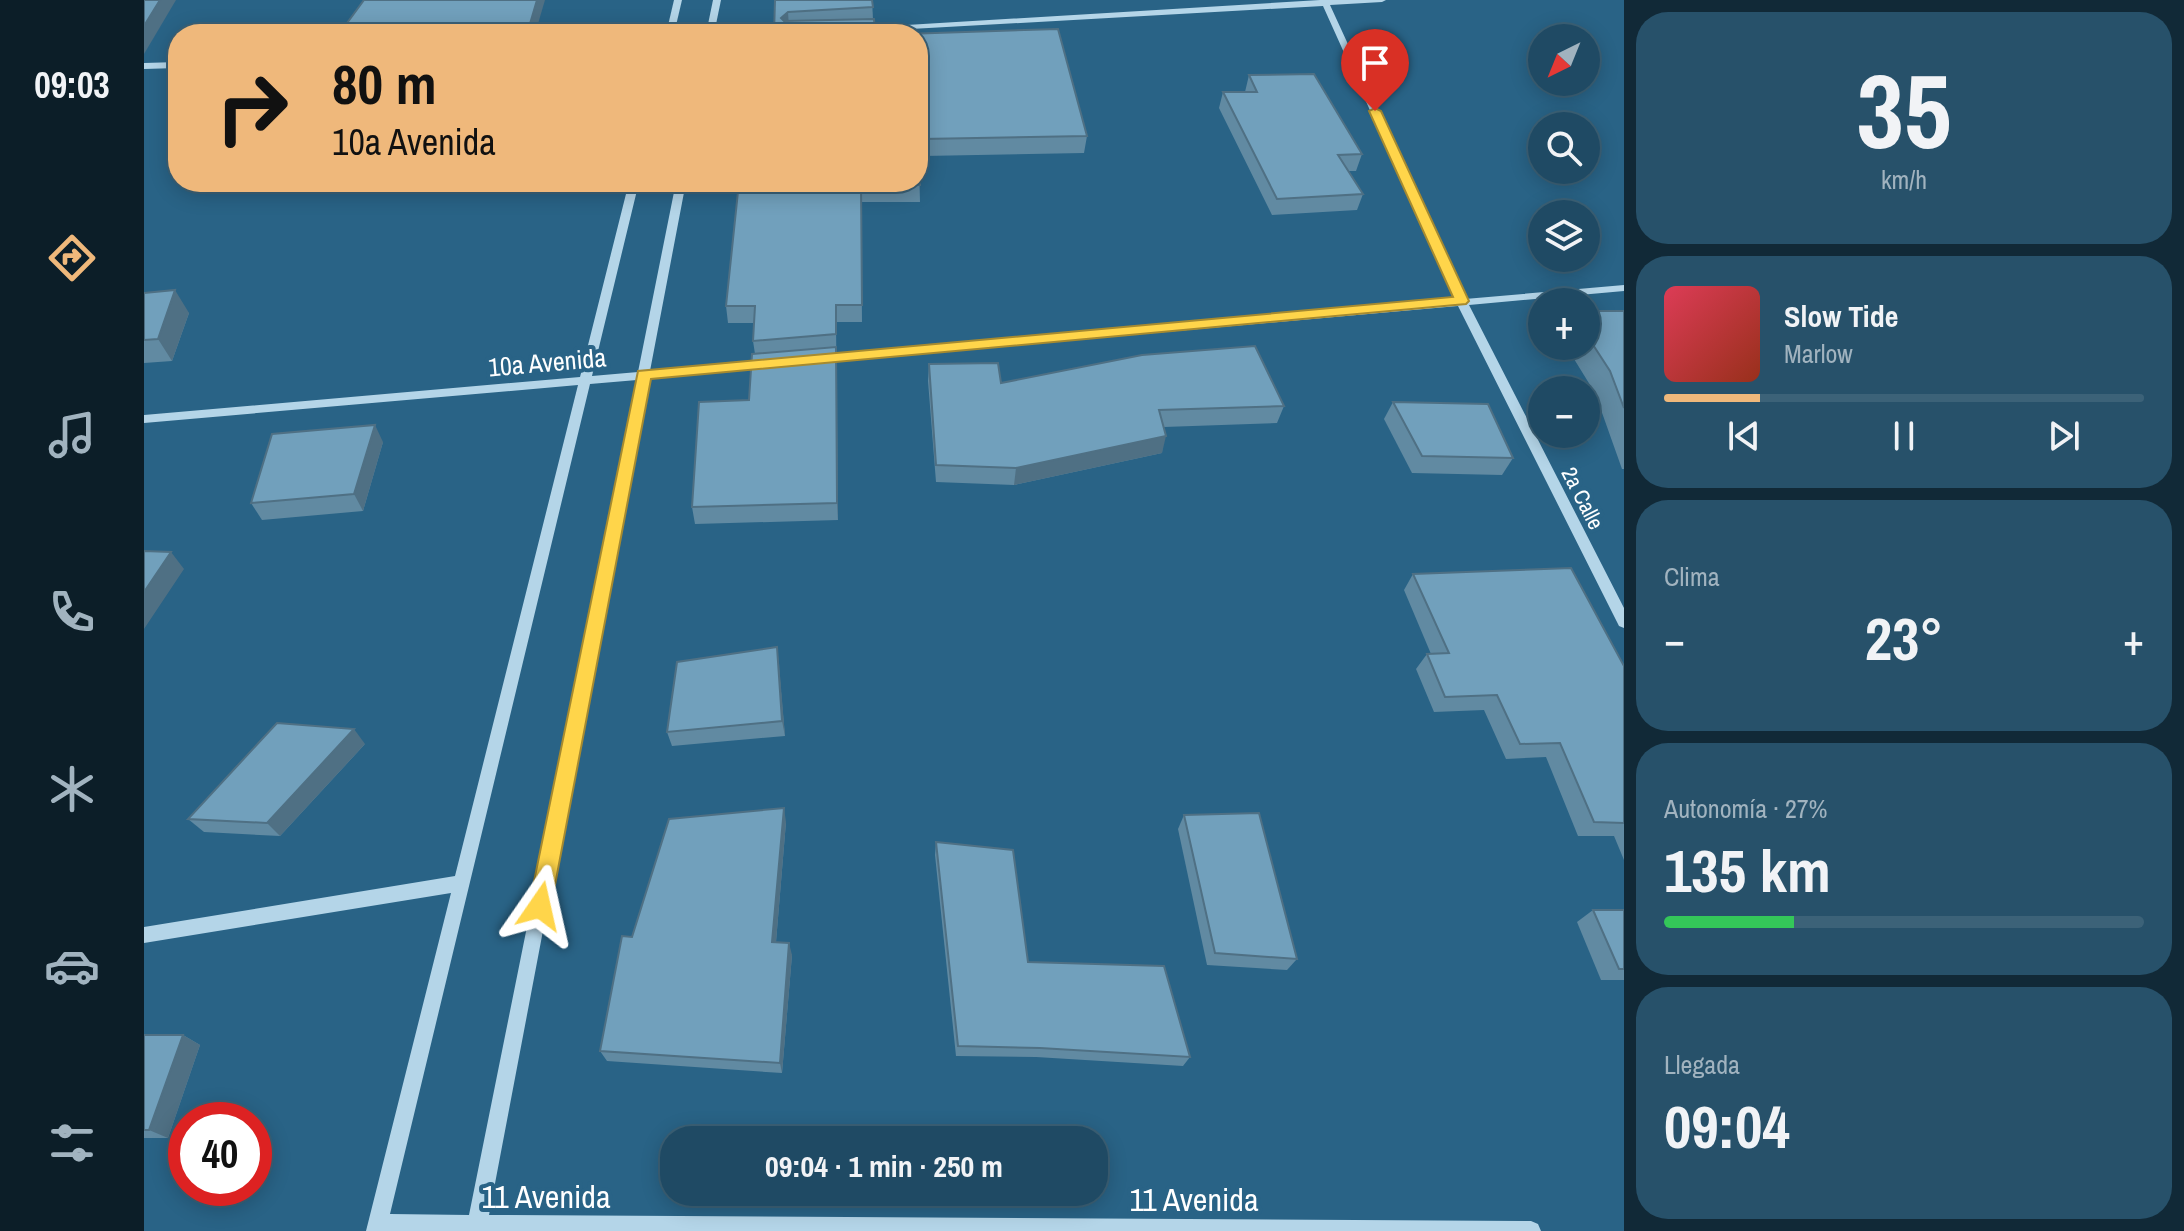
<!DOCTYPE html>
<html lang="es">
<meta charset="utf-8">
<style>
body{margin:0;font-family:"Archivo Narrow",sans-serif;background:#27516a;color:#f1f3f6;height:100vh;display:flex;flex-direction:column;font-size:30px;white-space:nowrap}
*{box-sizing:border-box;margin:0}
p{font-size:26px;color:#a1b3bf}
.icon{flex:none;width:44px;height:44px;fill:none;stroke:currentColor;stroke-width:2;stroke-linecap:round;stroke-linejoin:round}
.map{position:relative;flex:1;overflow:hidden}
.drawer{display:flex;flex-direction:column;gap:12px;padding:12px;background:#112937;width:560px}
.drawer>*{flex:none}
.hud{position:absolute;left:24px;top:24px;width:760px;height:168px;border-radius:32px;box-shadow:0 4px 20px #0003,0 0 0 2px #3c6278;background:#efb87b;color:#111;overflow:hidden}
.needle{width:52px;rotate:223deg}
.controls{position:absolute;left:1384px;top:24px;display:grid;gap:16px}
.controls a{display:grid;place-items:center;width:72px;height:72px;border-radius:50%;background:#1f4a64;box-shadow:0 4px 20px #0003,0 0 0 2px #3c6278;font-size:40px}
.speed{position:absolute;left:24px;top:1102px;display:flex;gap:16px;font-size:40px;font-weight:700;text-align:center}
.speed>*{display:grid;place-content:center;width:104px;height:104px;border-radius:50%;background:#1f4a64;box-shadow:0 4px 20px #0003,0 0 0 2px #3c6278;line-height:1}
.speed .limit{border:12px solid #d22;background:#fff;color:#111}
.pin{position:absolute;display:grid;place-items:center;width:68px;height:68px;color:#fff;margin:-82px -34px;border-radius:50% 50% 50% 0;rotate:-45deg;box-shadow:0 0 8px #0007}
.pin .icon{rotate:45deg}
.me{position:absolute;width:88px;margin:-44px;rotate:11deg;stroke-linejoin:round;filter:drop-shadow(0 0 6px #0008)}
.turn{display:flex;align-items:center;gap:28px;height:168px;padding:0 32px;font-size:36px}
.turn .icon{width:104px;height:104px;stroke-width:2.5}
.turn b{display:block;font-size:56px;line-height:68px}
.big{font-size:60px;font-weight:700;line-height:1.1}
.drawer .card{flex:1;display:flex;flex-direction:column;justify-content:center;gap:12px;min-width:0;padding:0 28px;border-radius:32px;background:#27516a}
.drawer .dial{align-items:center;gap:0}
.dial b{font-size:104px;line-height:1}
.song{display:flex;align-items:center;gap:24px}
.cover{width:96px;height:96px;border-radius:12px;background:linear-gradient(135deg,hsl(350 70% 55%),hsl(10 70% 35%))}
.played{height:8px;border-radius:4px;background:linear-gradient(90deg,#efb87b 20%,#3c6278 20%)}
.keys{display:flex;justify-content:space-around;direction:ltr}
.heat{display:flex;justify-content:space-between;align-items:center;font-size:44px;direction:ltr}
.charge{height:12px;border-radius:6px;background:linear-gradient(90deg,#34c759 27%,#3c6278 0)}
.trip{position:absolute;left:516px;top:1126px;width:448px;height:80px;border-radius:32px;background:#1f4a64;box-shadow:0 4px 20px #0003,0 0 0 2px #3c6278;font-weight:700;line-height:80px;text-align:center}
main{display:flex;flex:1;min-height:0}
.tab-bar{display:flex;flex-direction:column;width:144px;justify-content:space-around;align-items:center;background:#0c1e28;color:#a1b3bf}
.tab-bar .icon{width:56px;height:56px}
.tab-bar .selected{color:#efb87b}
.tab-bar b{font-size:36px;color:#f1f3f6}
.map>svg:first-child{display:block}
.lines{fill:none;stroke-linecap:round;stroke-linejoin:round}
.minor{fill:#b4d5e8;fill-rule:evenodd}
.wall{fill:#618aa2}
.shaded-wall{fill:#4f7084}
.building{fill:#71a0bc;stroke:#4f7084;stroke-width:2}
.route{fill:#ffd54a;stroke:#a68a30;stroke-width:2}
.labels{text-anchor:middle;dominant-baseline:central;stroke-width:8;stroke-linejoin:round;paint-order:stroke}
.far-street-label{font-size:22px;fill:#fff;stroke:#296386}
.street-label{font-size:26px;fill:#fff;stroke:#296386}
.near-street-label{font-size:32px;fill:#fff;stroke:#296386}
</style>
<main>
<nav class="tab-bar">
<b>09:03</b>
<svg class="icon selected" aria-label="directions" viewBox="0 0 24 24"><path d="M12 3l9 9-9 9-9-9zM9 14v-3h6M13 9l2 2-2 2"/></svg>
<svg class="icon" aria-label="music" viewBox="0 0 24 24"><path d="M9 18V5l10-2v13"/><circle cx="6" cy="18" r="3"/><circle cx="16" cy="16" r="3"/></svg>
<svg class="icon" aria-label="phone" viewBox="0 0 24 24"><path d="M5 4h4l2 5-3 2q2 4 5 5l2-3 5 2v4C11 20 4 13 5 4z"/></svg>
<svg class="icon" aria-label="climate" viewBox="0 0 24 24"><path d="M12 3v18M4 7l16 10M4 17L20 7"/></svg>
<svg class="icon" aria-label="car" viewBox="0 0 24 24"><path d="M5 17H2v-5l4-1 3-4h7l3 4 3 1v5h-3M9 17h6M6 11h13"/><circle cx="7" cy="17" r="2"/><circle cx="17" cy="17" r="2"/></svg>
<svg class="icon" aria-label="filters" viewBox="0 0 24 24"><path d="M4 7h16M4 17h16"/><circle cx="9" cy="7" r="2"/><circle cx="15" cy="17" r="2"/></svg>
</nav>
<div class="map">
<svg width="1480" height="1231" viewBox="0 0 1480 1231">
<rect width="100%" height="100%" fill="#296386"/>
<g class="lines">
<g class="minor">
<path d="M530,0H538L530,34H522Z"/>
<path d="M569,0H577L570,34H562Z"/>
<path d="M1176,0H1242L1238,2L1186,5L1321,299L1480,285V291L1325,305L1480,608V628L1475,626L1473,622L1314,306L674,363L668,359L674,355L1311,299L1179,6L713,32L709,30L713,28Z"/>
<path d="M34,62V68L0,69V63Z"/>
<path d="M485,182H495L448,376L494,372L532,182H542L506,371L625,360L631,364L625,368L504,378L345,1215L1387,1221L1394,1224L1397,1231H222L307,893L0,943V927L311,876L434,385L0,423V415L436,377ZM493,380L325,1215L246,1214L446,384Z"/>
</g>
</g>
<g class="wall">
<path d="M631,0H728L729,19L630,34Z"/>
<path d="M774,34L943,136L940,153L779,156V165H775L776,202H717L718,322H692L694,520L551,524L548,507L605,400L611,354L609,341L610,323H584L582,306L595,182Z"/>
<path d="M1105,75L1218,154L1212,171H1204L1219,194L1213,210L1128,215L1075,108L1079,92H1101Z"/>
<path d="M0,293L45,313L28,361L0,363Z"/>
<path d="M1442,311H1480V469H1478L1451,393L1422,346H1442Z"/>
<path d="M785,364L857,383L1140,406L1133,423L1020,427L1018,453L870,485L792,482L784,381Z"/>
<path d="M1249,402L1369,458L1358,475L1268,473L1240,419Z"/>
<path d="M239,442L219,511L118,520L107,503Z"/>
<path d="M1269,574L1480,666V860L1470,836H1434L1402,757L1362,759L1340,710L1290,712L1272,669L1283,654H1287L1260,590Z"/>
<path d="M633,647L641,736L528,746L523,732Z"/>
<path d="M221,744L136,836L60,832L44,819Z"/>
<path d="M1040,815L1153,959L1143,970L1063,965L1034,829Z"/>
<path d="M642,822L632,942L648,955L638,1073L463,1061L456,1051L488,937Z"/>
<path d="M792,842L884,962L1046,1057L1039,1066L892,1057L812,1056L791,855Z"/>
<path d="M1449,910H1480V980H1457L1433,922Z"/>
<path d="M0,1035H39L56,1045L24,1138H0Z"/>
</g>
<g class="shaded-wall">
<path d="M16,0H32L0,54V26Z"/>
<path d="M393,0H401L391,34H383Z"/>
<path d="M644,12L645,28L637,18Z"/>
<path d="M31,290L45,313L28,361L14,339Z"/>
<path d="M692,347L693,364L694,520L693,503Z"/>
<path d="M231,425L239,442L219,511L210,494Z"/>
<path d="M1022,436L1018,453L870,485L872,468Z"/>
<path d="M27,552L40,569L0,629V592Z"/>
<path d="M633,647L635,663L641,736L638,721Z"/>
<path d="M210,729L221,744L136,836L123,823Z"/>
<path d="M640,808L642,822L631,954L628,942Z"/>
<path d="M645,943L648,955L638,1073L636,1063Z"/>
<path d="M39,1035L56,1045L24,1138L5,1130Z"/>
</g>
<g class="building">
<path d="M0,0H16L0,26Z"/>
<path d="M220,0H393L383,34H195Z"/>
<path d="M631,0H728L729,7L644,12L637,18L640,21L730,19L731,34H630Z"/>
<path d="M914,29L943,136L778,139L779,149H774V34H761Z"/>
<path d="M1170,74L1218,154L1194,155L1219,194L1133,199L1079,92H1113L1105,75Z"/>
<path d="M774,150L776,185H717L718,305H692V334L609,341L611,306H582L595,182H774Z"/>
<path d="M31,290L14,339L0,340V293Z"/>
<path d="M1442,311H1480V408L1466,371L1442,334Z"/>
<path d="M1111,346L1140,406L1015,410L1022,436L872,468L792,465L785,364L854,363L857,383L998,355Z"/>
<path d="M692,347L693,503L548,507L555,402L605,400L608,354Z"/>
<path d="M1249,402L1344,404L1369,458L1278,456Z"/>
<path d="M231,425L210,494L107,503L128,434Z"/>
<path d="M0,551L27,552L0,592Z"/>
<path d="M1427,568L1480,666V823L1450,822L1416,743L1376,744L1353,695L1301,697L1283,654L1305,653L1269,574Z"/>
<path d="M633,647L638,721L523,732L533,662Z"/>
<path d="M133,723L210,729L123,823L44,819Z"/>
<path d="M640,808L628,942L645,943L636,1063L456,1051L478,936L488,937L525,819Z"/>
<path d="M1115,813L1153,959L1071,953L1040,815Z"/>
<path d="M792,842L869,850L884,962L1020,966L1046,1057L896,1048L814,1046Z"/>
<path d="M1449,910H1480V969H1475Z"/>
<path d="M0,1035H39L5,1130H0Z"/>
</g>
<path class="route" d="M1231,108L1237,111L1325,301L1322,304L507,379L407,906L404,914L396,917L389,914L385,906L494,371L1309,297L1225,111Z"/>
<g class="labels">
<g class="far-street-label">
<text transform="translate(1439 498) rotate(63)">2a Calle</text>
</g>
<g class="street-label">
<text transform="translate(403 362) rotate(-5)">10a Avenida</text>
</g>
<g class="near-street-label">
<text x="402" y="1196">11 Avenida</text>
<text x="1050" y="1199">11 Avenida</text>
</g>
</g>
</svg>
<div class="controls">
<a><svg class="needle" viewBox="-14 -14 28 28"><path d="M0-13l5 13h-10z" fill="#e53935"/><path d="M0 13l5-13h-10z" fill="#a1b3bf"/></svg></a>
<a><svg class="icon" aria-label="search" viewBox="0 0 24 24"><circle cx="10" cy="10" r="6"/><path d="M15 15l6 6"/></svg></a>
<a><svg class="icon" aria-label="layers" viewBox="0 0 24 24"><path d="M12 4l9 5-9 5-9-5zM3 14l9 5 9-5"/></svg></a>
<a>+</a>
<a>−</a>
</div>
<div class="speed"><div class="limit">40</div></div>
<div class="pin" style="left:1231px;top:111px;background:#d93025"><svg class="icon" aria-label="arrive" viewBox="0 0 24 24"><path d="M6 21V4h12l-3 4 3 4H6"/></svg></div>
<svg class="me" style="left:396px;top:906px" viewBox="-20 -20 40 40"><path d="M0-17L14 15 0 8-14 15z" fill="#ffd54a" stroke="#fff" stroke-width="4"/></svg>
<div class="trip">09:04 · 1 min · 250 m</div>
<div class="hud">
<div class="turn"><svg class="icon" aria-label="right" viewBox="0 0 24 24"><path d="M7 20v-9h11M14 6l5 5-5 5"/></svg><div><b>80 m</b>10a Avenida</div></div>
</div>
</div>
<section class="drawer">
<div class="card dial"><b>35</b><p>km/h</p></div>
<div class="card">
<div class="song"><i class="cover"></i><div><b>Slow Tide</b><p>Marlow</p></div></div>
<div class="played"></div>
<div class="keys"><svg class="icon" aria-label="previous" viewBox="0 0 24 24"><path d="M18 5L8 12l10 7zM5 5v14"/></svg><svg class="icon" aria-label="pause" viewBox="0 0 24 24"><path d="M8 5v14M16 5v14"/></svg><svg class="icon" aria-label="next" viewBox="0 0 24 24"><path d="M6 5l10 7-10 7zM19 5v14"/></svg></div>
</div>
<div class="card"><p>Clima</p>
<div class="heat"><a>−</a><b class="big">23°</b><a>+</a></div>
</div>
<div class="card"><p>Autonomía · 27%</p><b class="big">135 km</b><div class="charge"></div></div>
<div class="card"><p>Llegada</p><b class="big">09:04</b></div>
</section>
</main>
